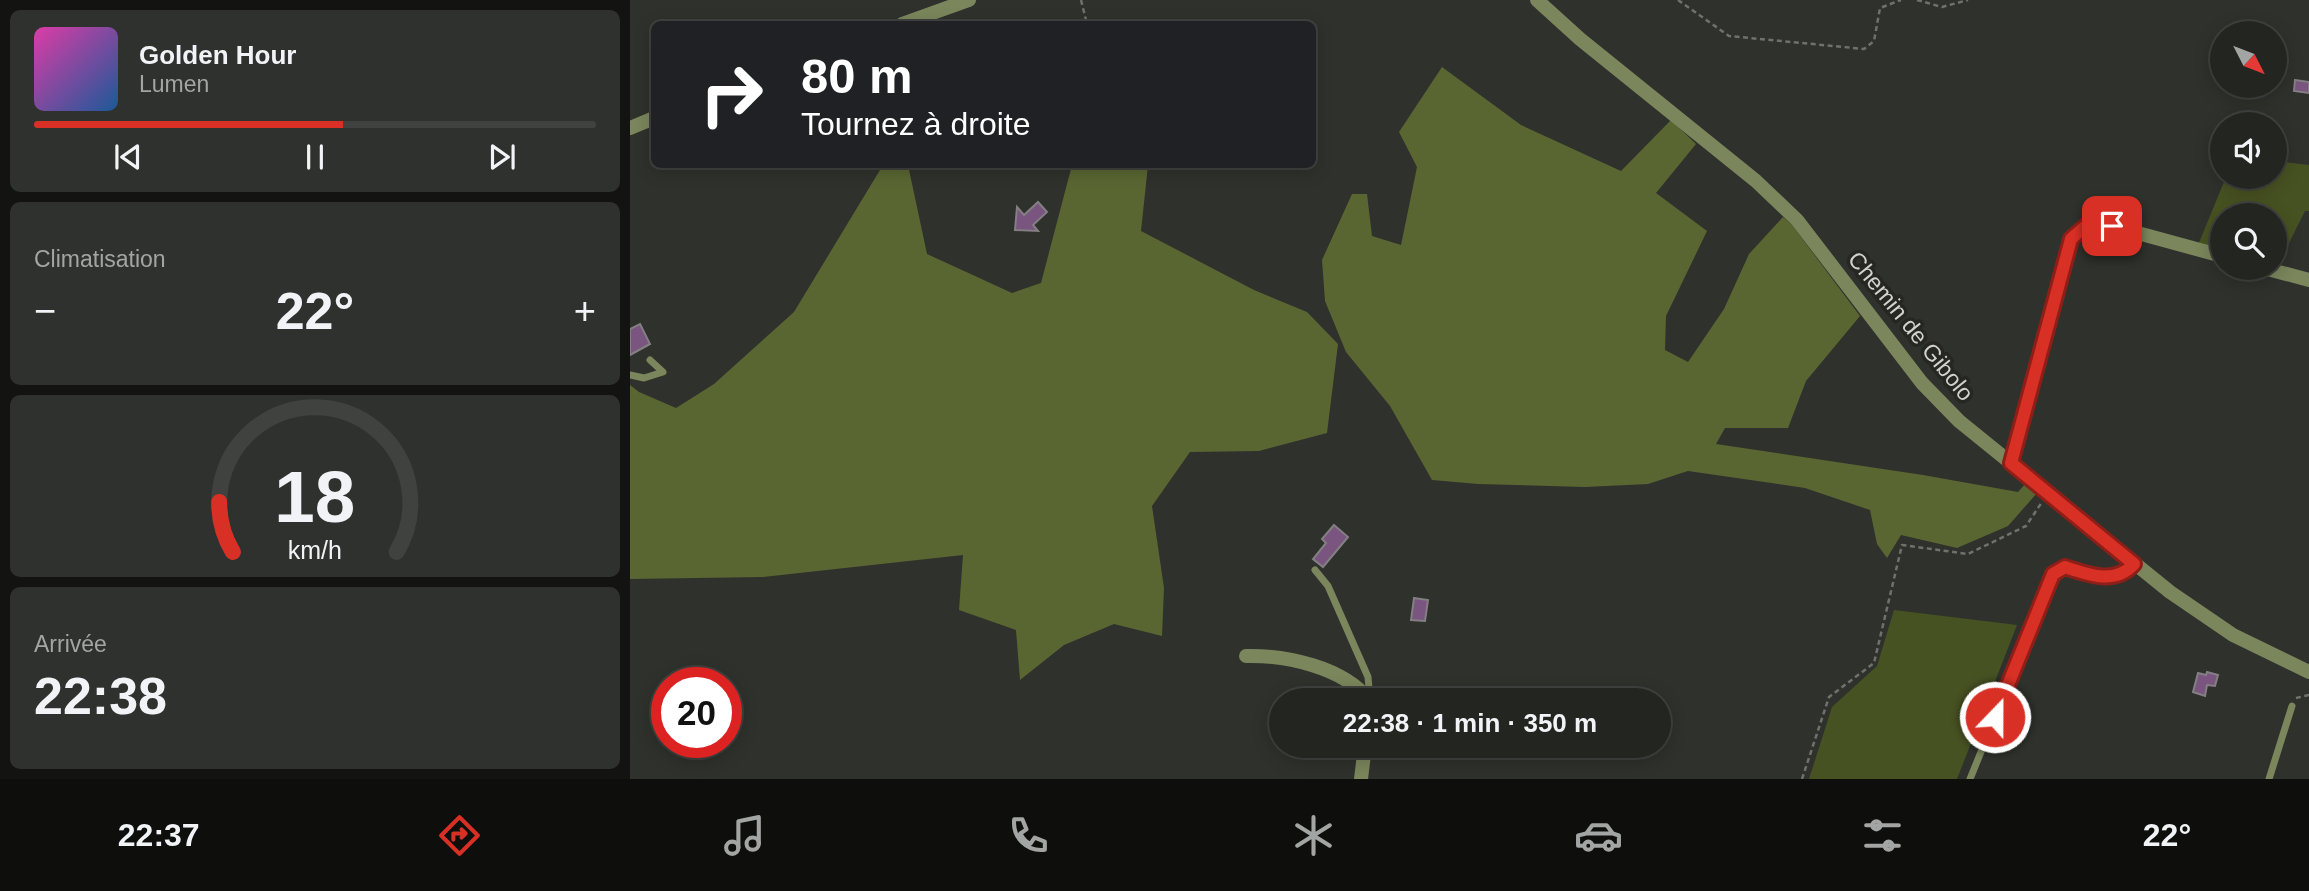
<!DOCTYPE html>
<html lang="fr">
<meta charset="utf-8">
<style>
body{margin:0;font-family:Helvetica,sans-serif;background:#2f312e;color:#f1f3f6;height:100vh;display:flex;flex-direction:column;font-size:26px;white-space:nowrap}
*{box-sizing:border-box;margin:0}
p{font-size:23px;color:#a3a5a5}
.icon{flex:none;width:38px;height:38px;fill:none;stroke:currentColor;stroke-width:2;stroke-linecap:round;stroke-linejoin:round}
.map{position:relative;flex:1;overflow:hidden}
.side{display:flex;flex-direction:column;gap:10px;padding:10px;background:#131412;width:630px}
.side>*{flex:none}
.top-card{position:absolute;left:21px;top:21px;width:665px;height:147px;border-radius:10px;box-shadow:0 4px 18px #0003,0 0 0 2px #40423f;background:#202124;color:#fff;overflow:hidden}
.needle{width:46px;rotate:132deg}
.tools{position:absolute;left:1580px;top:21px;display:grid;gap:14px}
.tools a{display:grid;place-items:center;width:77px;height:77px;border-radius:50%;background:#232521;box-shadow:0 4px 18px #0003,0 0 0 2px #40423f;font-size:35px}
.speed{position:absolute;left:21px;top:667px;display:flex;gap:14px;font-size:35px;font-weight:700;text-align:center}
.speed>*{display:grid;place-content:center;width:91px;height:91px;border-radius:50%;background:#232521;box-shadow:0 4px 18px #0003,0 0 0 2px #40423f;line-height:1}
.speed .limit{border:10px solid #d22;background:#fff;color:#111}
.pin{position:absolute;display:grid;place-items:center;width:60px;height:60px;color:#fff;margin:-30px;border-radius:14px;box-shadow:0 4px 10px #0006}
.me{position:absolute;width:77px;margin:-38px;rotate:22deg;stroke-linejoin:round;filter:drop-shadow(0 0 5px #0008)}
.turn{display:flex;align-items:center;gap:24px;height:147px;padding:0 35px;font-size:32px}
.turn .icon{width:91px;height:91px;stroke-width:2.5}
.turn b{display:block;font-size:49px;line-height:60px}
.big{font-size:52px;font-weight:700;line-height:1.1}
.side .tile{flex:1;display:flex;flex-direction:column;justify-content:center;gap:10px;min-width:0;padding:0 24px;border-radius:10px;background:#2f312e}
.side .dial{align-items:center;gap:0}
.dial svg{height:182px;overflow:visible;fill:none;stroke:#40423f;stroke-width:7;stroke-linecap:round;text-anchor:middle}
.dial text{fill:#f1f3f6;stroke:none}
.song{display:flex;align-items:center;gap:21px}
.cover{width:84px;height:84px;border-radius:10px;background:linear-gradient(135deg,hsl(320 70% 55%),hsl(210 70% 35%))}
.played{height:7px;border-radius:4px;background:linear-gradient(90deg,#d93025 55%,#40423f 55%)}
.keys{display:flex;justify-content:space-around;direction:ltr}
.heat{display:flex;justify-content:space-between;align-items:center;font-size:38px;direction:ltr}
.trip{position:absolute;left:639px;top:688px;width:402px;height:70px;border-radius:35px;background:#232521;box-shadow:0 4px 18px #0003,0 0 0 2px #40423f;font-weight:700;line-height:70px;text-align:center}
.tab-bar{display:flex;height:112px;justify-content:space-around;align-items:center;background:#0e0f0d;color:#a3a5a5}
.tab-bar .icon{width:49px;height:49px}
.tab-bar .current{color:#d93025}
.tab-bar b{font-size:32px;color:#f1f3f6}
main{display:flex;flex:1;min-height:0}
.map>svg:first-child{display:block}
.green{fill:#475222}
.forest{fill:#5a6632}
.building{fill:#79557f;stroke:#837f83;stroke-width:2}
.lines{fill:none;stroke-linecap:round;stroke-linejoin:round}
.path{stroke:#6f716d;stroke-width:2.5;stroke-dasharray:5 3.5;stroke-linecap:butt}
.service{stroke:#7b865c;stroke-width:7}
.minor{stroke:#7b865c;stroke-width:14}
.route-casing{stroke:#8d1f18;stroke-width:18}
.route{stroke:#d93025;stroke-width:12}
.labels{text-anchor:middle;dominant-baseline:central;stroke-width:7;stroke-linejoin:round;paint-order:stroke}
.street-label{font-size:23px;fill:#d1d2cf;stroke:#262723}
</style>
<main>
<section class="side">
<div class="tile">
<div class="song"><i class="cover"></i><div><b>Golden Hour</b><p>Lumen</p></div></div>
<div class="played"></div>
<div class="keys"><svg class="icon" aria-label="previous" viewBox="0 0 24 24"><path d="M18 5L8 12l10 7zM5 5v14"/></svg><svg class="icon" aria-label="pause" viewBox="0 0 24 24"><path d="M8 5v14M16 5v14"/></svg><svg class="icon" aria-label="next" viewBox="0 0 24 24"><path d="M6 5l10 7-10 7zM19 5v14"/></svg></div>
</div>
<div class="tile"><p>Climatisation</p>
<div class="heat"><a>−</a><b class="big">22°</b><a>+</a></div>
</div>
<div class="tile dial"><svg viewBox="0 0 100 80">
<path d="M14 69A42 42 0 1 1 86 69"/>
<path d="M14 69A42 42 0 0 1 8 47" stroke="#d93025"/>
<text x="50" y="56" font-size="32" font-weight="700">18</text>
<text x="50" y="72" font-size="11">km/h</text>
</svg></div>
<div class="tile"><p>Arrivée</p><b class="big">22:38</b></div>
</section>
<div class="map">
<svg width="1679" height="779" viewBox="0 0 1679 779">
<rect width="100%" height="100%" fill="#2f312c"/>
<g class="green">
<path d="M1645,161L1679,165V211H1675L1648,265L1645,264V215H1592V251L1568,245L1596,177H1645Z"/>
<path d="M1264,610L1387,625L1327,779H1179L1202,707L1247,666Z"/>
</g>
<g class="forest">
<path d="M812,67L891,125L991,171L1041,120L1066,144L1026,193L1077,231L1036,316L1035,350L1058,362L1094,309L1119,254L1153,217L1162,225L1230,316L1176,381L1158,428H1095L1086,444L1293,475L1388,492L1396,483L1407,493L1378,526L1327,548L1271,535L1257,558L1247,544L1240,510L1175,488L1058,471L1018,484L955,487L848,484L802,480L760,406L716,352L695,301L692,260L722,194H737L742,236L771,245L787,167L769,132Z"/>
<path d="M253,165H278L297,254L382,293L411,283L442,165H518L511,231L624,290L677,312L708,344L697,433L629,451L560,452L522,506L534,588L532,636L484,624L434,645L390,680L386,630L329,610L333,555L133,577L0,579V385L9,392L46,408L84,384L164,312Z"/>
</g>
<g class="building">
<path d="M1665,80L1679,82V93L1664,91Z"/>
<path d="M408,202L417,212L403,225L408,231L385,230L387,207L394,215Z"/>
<path d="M10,324L20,344L0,355V329Z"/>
<path d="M704,525L718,537L693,567L683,559L696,543L692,539Z"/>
<path d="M784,598L798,600L795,621L781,620Z"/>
<path d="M1577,672L1588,675L1585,686L1577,685L1575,696L1563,692L1568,673L1576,675Z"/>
</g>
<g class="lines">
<g class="path">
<path d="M451,0L457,24"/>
<path d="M1048,0L1099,36L1234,49L1244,41L1250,8L1271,0"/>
<path d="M1287,0L1312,7L1338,0"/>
<path d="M1666,698L1679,695"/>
<path d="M1172,779L1199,697L1244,663L1272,545L1338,554L1396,526L1412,502"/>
</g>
<g class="service">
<path d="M0,375L14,378L33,372L20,360"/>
<path d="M685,570L698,586L738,677L740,699"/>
<path d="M1340,779L1423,574L1435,567C1459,575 1485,585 1504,564"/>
<path d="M1639,779L1662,706"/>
</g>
<g class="minor">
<path d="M907,0L950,39L1126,181L1167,220L1292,383L1329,421L1540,592L1603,635L1679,672"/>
<path d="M272,24L339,0"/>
<path d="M0,128L24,118"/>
<path d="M1634,268L1679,280"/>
<path d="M1381,463L1441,239L1458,224L1482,226L1592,256"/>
<path d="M616,656C656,655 713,667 739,700"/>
<path d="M731,779L735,746"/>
</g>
</g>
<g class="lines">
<g class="route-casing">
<path id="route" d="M1365,717L1423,574L1435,567C1459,575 1485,585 1504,564L1381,463L1441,239L1458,224L1482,226"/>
</g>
<use href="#route" class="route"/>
</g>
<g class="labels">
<g class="street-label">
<text transform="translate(1281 326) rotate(51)">Chemin de Gibolo</text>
</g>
</g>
</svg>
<div class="tools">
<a><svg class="needle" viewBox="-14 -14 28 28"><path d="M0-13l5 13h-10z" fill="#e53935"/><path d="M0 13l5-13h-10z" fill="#a3a5a5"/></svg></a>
<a><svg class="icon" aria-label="sound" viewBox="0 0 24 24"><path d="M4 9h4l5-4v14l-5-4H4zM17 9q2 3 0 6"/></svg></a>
<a><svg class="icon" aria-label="search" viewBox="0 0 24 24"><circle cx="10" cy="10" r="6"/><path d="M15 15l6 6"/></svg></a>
</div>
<div class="speed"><div class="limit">20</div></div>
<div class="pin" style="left:1482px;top:226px;background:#d93025"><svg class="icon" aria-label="arrive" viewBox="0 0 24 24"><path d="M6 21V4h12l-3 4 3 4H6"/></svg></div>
<svg class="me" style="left:1365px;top:717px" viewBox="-20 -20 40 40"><circle r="17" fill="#d93025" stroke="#fff" stroke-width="3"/><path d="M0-11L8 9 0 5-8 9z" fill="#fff"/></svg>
<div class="trip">22:38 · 1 min · 350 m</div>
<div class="top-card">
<div class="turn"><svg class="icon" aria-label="right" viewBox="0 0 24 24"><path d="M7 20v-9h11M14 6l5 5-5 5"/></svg><div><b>80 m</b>Tournez à droite</div></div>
</div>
</div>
</main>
<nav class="tab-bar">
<b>22:37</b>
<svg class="icon current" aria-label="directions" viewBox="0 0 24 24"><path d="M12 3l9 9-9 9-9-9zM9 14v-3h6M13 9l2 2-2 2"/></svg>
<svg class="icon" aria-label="music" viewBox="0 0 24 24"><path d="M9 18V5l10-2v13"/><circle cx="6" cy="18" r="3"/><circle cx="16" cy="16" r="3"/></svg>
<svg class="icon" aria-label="phone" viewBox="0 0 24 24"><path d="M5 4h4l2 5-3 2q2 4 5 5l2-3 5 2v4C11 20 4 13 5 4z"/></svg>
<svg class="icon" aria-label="climate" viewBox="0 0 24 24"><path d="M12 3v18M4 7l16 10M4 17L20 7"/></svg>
<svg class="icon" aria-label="car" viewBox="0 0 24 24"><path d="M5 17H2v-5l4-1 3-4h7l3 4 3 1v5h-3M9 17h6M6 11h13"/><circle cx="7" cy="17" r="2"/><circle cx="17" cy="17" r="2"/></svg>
<svg class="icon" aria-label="filters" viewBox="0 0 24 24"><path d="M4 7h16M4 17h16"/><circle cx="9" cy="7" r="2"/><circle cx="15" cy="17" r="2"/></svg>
<b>22°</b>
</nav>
